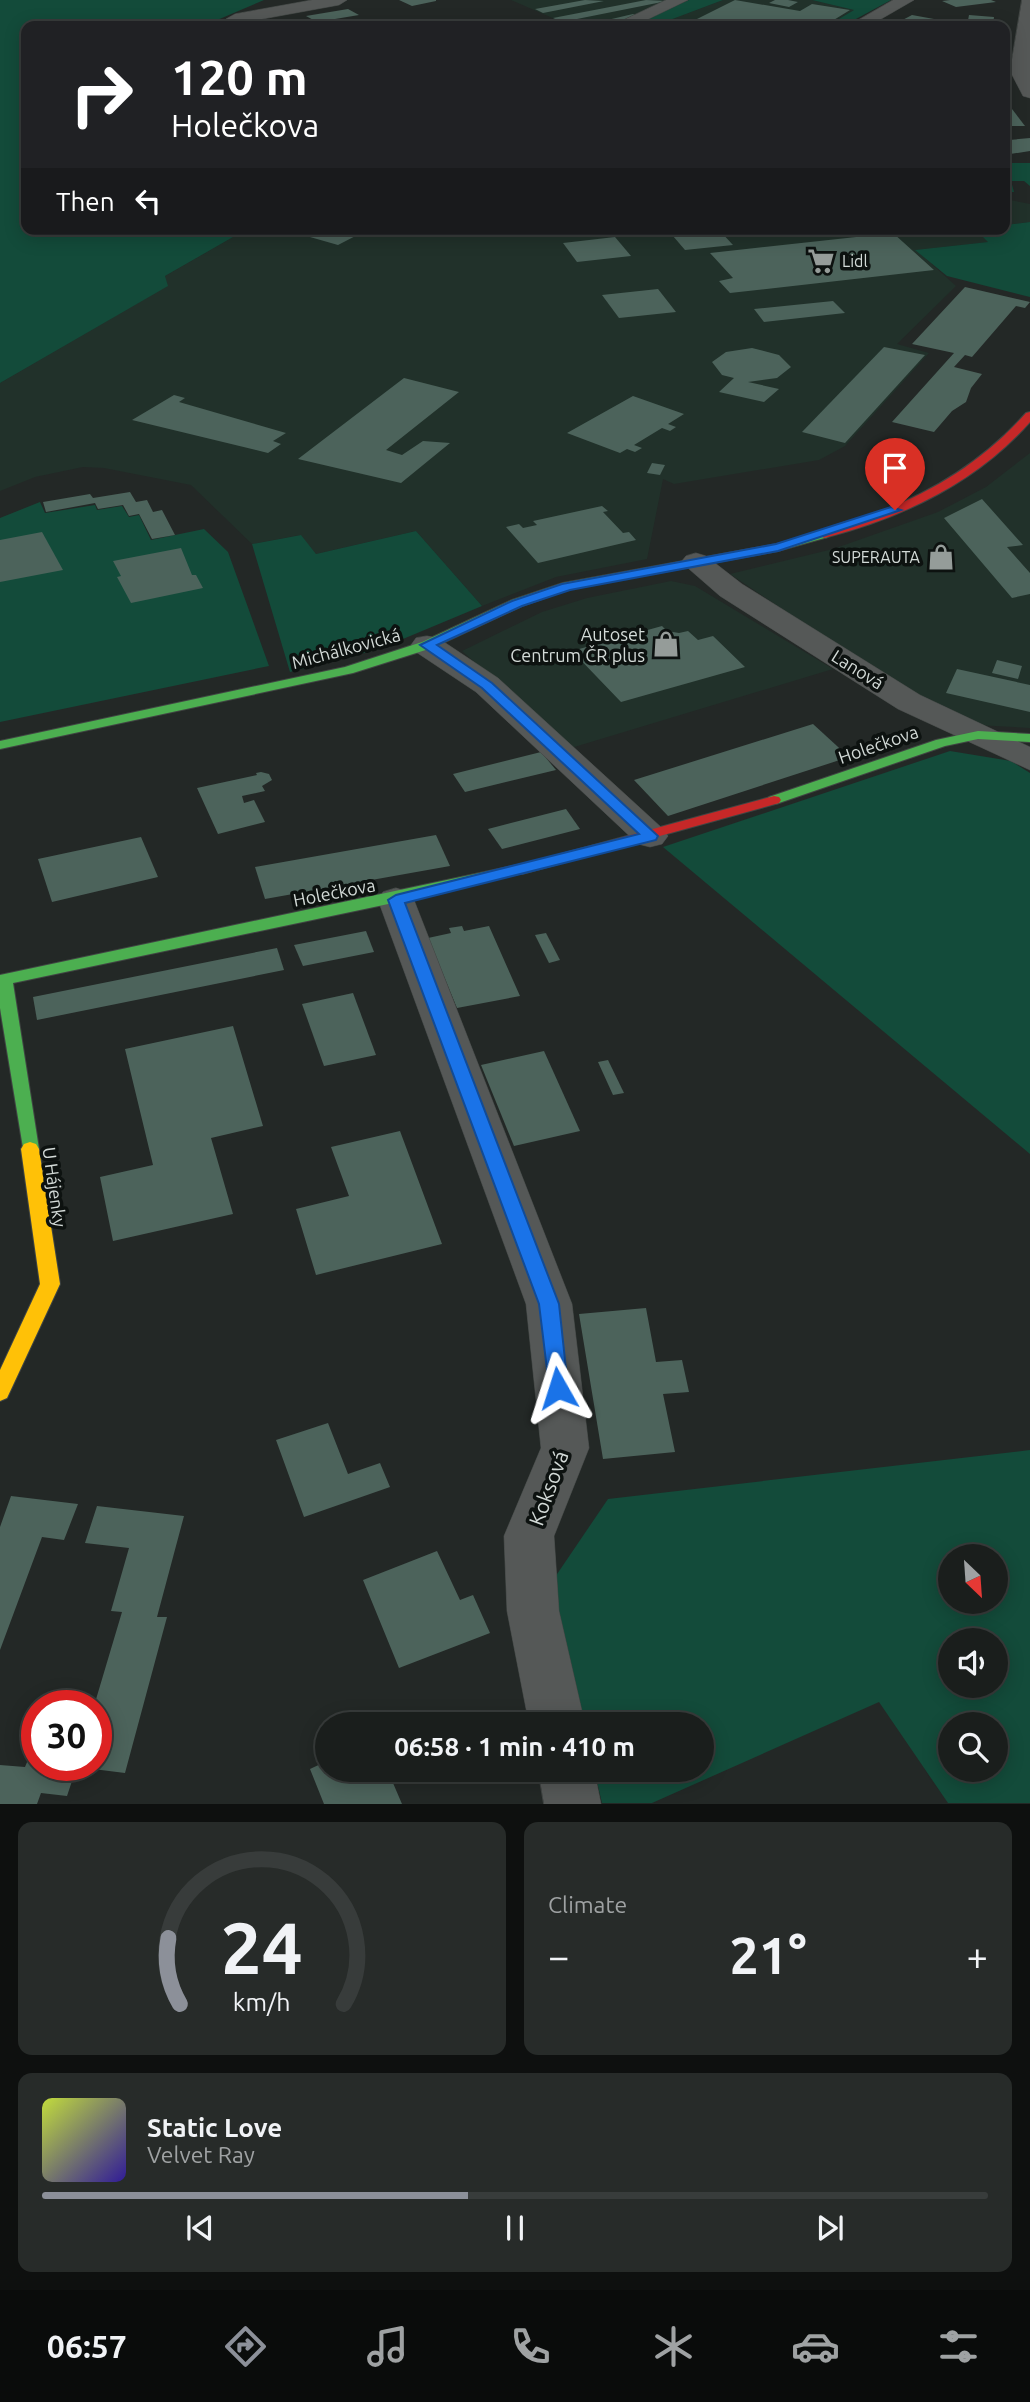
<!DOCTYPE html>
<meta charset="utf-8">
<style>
body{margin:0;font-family:Ubuntu,sans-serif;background:#272b29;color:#f1f3f6;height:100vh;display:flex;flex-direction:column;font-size:26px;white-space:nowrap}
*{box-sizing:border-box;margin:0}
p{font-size:23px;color:#9fa2a3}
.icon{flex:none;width:38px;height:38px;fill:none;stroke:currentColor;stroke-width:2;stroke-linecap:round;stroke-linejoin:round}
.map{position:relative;height:1804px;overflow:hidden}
.panel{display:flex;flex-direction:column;gap:18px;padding:18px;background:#0e100f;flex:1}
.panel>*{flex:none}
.top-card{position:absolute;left:21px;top:21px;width:989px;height:214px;border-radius:14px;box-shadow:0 4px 18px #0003,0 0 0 2px #383c3b;background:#202124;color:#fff;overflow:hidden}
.needle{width:46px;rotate:155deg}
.tools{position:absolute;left:938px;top:1544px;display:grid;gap:14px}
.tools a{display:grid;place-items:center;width:70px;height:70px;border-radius:50%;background:#1a1e1c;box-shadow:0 4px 18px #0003,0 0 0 2px #383c3b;font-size:35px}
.speed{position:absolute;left:21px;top:1690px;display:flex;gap:14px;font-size:35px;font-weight:700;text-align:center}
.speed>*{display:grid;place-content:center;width:91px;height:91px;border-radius:50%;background:#1a1e1c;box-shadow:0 4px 18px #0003,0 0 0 2px #383c3b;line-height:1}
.speed .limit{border:10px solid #d22;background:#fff;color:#111}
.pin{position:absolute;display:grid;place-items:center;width:60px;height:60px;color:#fff;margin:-72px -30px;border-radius:50% 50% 50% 0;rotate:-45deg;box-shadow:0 0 7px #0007}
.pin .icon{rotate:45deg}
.me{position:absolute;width:77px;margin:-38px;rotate:354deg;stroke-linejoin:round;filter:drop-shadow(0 0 5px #0008)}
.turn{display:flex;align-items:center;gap:24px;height:147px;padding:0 35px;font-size:32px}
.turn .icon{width:91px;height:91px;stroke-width:2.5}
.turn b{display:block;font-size:49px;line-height:60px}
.then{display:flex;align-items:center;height:66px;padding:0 35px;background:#0003;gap:14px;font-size:26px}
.big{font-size:52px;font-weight:700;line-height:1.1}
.panel .card{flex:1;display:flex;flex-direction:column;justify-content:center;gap:10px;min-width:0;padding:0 24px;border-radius:14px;background:#272b29}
.panel .dial{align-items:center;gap:0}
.dial svg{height:182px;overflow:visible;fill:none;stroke:#383c3b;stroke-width:7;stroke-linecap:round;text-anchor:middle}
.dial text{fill:#f1f3f6;stroke:none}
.song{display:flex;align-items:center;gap:21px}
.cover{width:84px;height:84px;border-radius:10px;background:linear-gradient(135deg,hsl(70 70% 55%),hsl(250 70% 35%))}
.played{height:7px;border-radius:4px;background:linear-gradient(90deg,#8c9099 45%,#383c3b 45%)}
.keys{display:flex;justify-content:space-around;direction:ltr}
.heat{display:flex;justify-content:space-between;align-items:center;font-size:38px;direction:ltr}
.panel .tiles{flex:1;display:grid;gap:18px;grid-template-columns:1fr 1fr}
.card:last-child{grid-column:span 2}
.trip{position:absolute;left:315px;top:1712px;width:399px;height:70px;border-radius:35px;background:#1a1e1c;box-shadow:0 4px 18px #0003,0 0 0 2px #383c3b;font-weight:700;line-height:70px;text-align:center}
.dock{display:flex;height:112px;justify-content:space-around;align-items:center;background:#0a0c0b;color:#9fa2a3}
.dock .icon{width:49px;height:49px}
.dock .current{color:#8c9099}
.dock b{font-size:32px;color:#f1f3f6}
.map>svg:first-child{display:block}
.built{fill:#21312a}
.green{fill:#134b3a;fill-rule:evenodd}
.building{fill:#4c635b}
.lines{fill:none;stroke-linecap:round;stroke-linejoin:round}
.street-casing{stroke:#404543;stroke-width:1}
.fast-casing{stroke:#404543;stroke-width:2}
.slow-casing{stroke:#404543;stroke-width:2}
.jam-casing{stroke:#404543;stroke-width:2}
.street{fill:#555857;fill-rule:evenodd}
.fast{fill:#4caf50;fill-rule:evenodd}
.slow{fill:#ffc107;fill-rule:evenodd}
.jam{fill:#c62828;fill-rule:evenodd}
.route{fill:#1a73e8;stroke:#114b97;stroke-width:2}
.labels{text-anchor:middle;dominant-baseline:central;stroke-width:7;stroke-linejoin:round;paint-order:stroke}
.far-poi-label{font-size:16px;fill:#d3dad7;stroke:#0d1210;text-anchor:start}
.poi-label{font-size:18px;fill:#d3dad7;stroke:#0d1210;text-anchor:end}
.street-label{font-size:18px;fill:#d3dad7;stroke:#0d1210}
.near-street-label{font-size:21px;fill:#d3dad7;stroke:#0d1210}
</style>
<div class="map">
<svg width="1030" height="1804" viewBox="0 0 1030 1804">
<rect width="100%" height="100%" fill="#232826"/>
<g class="built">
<path d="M511,0H674L602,26H571Z"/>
<path d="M723,0H812L854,10L827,26H654Z"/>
<path d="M1005,199L1030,204V222L1005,225Z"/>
<path d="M247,229H990L996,234L983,237L989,242L916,250L956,286L897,344L929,353L845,446L819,460L674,484L663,479L647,559L556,577L482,606L416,531L316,554L300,535L252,544L191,485L104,468L83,467L35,477L0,491V383L167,286L165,276Z"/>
<path d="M1030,453V728L977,725L899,687L730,574L833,549L938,512L986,487Z"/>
<path d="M671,581L695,586L833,669L571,748L462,651L542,612L587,598Z"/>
</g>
<g class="green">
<path d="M0,0H264L203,26H26V229H247L165,276L168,286L0,383Z"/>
<path d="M689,0H723L654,26H629Z"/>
<path d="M812,0H891L843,26H827L854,10Z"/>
<path d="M1005,163H1030V186L1024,181H1011L1014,192H1005Z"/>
<path d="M1030,222V297L947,276L915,250L988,242L982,236L995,234L990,229H1004L1005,225Z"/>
<path d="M40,502L45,513L95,505L97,510L122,506L129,517L139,515L151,540L204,529L228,552L269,666L0,722V518Z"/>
<path d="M416,531L482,606L379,649L290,672L252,544L301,535L316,554Z"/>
<path d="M950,751L1011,761L1030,773V1154L663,847Z"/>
<path d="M1030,1450V1803H948L879,1702L652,1803H602L594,1769H702V1724H584L551,1583L608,1499ZM950,1556H996V1601H950ZM950,1640H996V1685H950ZM950,1724H996V1769H950Z"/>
</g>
<g class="building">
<path d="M399,0H436V1L412,6Z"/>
<path d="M585,0L604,1L543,13L535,9Z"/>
<path d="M646,0L667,1L562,22L553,18Z"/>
<path d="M735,0L800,11L812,4L850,10L824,26L687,24Z"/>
<path d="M775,0H788L798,2L789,7L769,3Z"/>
<path d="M950,0H991L996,2L956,7L942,1Z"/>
<path d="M348,9L359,15L317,22L306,16Z"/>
<path d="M633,14L638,16L612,24L603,21Z"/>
<path d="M912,15L934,19L919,26L895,24Z"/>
<path d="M969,15L994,17L993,26H967Z"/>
<path d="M1004,108L1012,109L1025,126H1004Z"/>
<path d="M1030,138V151L1004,155V145H1012L1009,140Z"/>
<path d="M326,229H369L338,245L310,237Z"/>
<path d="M720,231L733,245L685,250L673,236Z"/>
<path d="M893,233L934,270L730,293L719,281L733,278L710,253Z"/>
<path d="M615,237L631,256L577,262L563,243Z"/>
<path d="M965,287L1030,302L1025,308L1016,306L972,357L965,355L954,367L982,374L971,388L966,402L952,411L934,432L892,422L954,353L912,344Z"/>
<path d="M658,289L676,312L619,318L602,295Z"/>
<path d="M833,301L845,313L764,322L754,309Z"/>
<path d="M884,347L925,355L845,443L802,432Z"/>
<path d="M752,348L779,355L791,367L777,378L748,382L779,389L764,402L719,392L734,378L722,375L712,362L726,352Z"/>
<path d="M404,378L459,392L386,450L402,455L423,441L450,443L401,483L298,459Z"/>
<path d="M174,395L185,398L179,402L286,433L273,441L281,444L268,453L132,420Z"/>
<path d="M633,396L684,414L668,424L676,427L670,431L662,428L634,445L642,448L635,452L627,449L620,453L567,433Z"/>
<path d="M652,463L665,465L660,475L647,473Z"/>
<path d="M130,492L136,502L147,500L153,512L162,510L175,535L152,539L139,514L129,516L123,505L98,509L95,503L46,512L43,502L90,494L93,498Z"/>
<path d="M982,499L1023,545L1007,547L1030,573V594L1012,598L944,518Z"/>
<path d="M602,506L608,511L603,512L623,533L629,532L636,540L538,563L506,527L519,524L523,528L537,525L533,521Z"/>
<path d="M42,532L63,570L0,582V540Z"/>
<path d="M181,548L192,575H196L203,588L131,603L117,577L121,576L113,561Z"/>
<path d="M662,626L667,631L679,633L688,631L698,640L713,636L745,667L621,702L572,651Z"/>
<path d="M997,660L1022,666L1018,679L992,673Z"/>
<path d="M957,669L1030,685V712L946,693Z"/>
<path d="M813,724L849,757L668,816L634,780Z"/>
<path d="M541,752L556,770L465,792L453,774Z"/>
<path d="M261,772L269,774L272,780L262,786L265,791L242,796L244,803L254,800L265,822L218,834L197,788L257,775L256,773Z"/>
<path d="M566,809L580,829L502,849L488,829Z"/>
<path d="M436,835L450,866L265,899L255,867Z"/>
<path d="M141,837L158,877L52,902L38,859Z"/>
<path d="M462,926L464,931L489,926L520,996L457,1008L428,938L451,933L449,928Z"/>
<path d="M366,931L374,952L303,966L294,945Z"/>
<path d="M546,933L560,960L549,963L535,935Z"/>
<path d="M277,948L284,970L37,1020L33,997Z"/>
<path d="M353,993L376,1055L324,1066L302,1004Z"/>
<path d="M233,1026L263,1126L211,1138L233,1214L113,1241L100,1177L153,1165L125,1049Z"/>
<path d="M544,1051L580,1131L514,1146L481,1065Z"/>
<path d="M608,1060L624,1093L613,1095L598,1062Z"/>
<path d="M400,1131L442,1244L316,1275L296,1209L349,1196L331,1147Z"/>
<path d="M646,1308L656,1362L682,1360L689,1392L663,1394L675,1452L603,1459L579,1314Z"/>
<path d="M328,1423L348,1474L380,1463L390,1487L304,1517L276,1440Z"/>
<path d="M11,1496L78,1504L64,1540L42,1537L0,1650V1527Z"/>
<path d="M97,1506L184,1516L157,1617H167L125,1773L77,1767L96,1766L94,1706L122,1612L111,1611L129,1548L85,1543Z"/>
<path d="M437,1551L460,1600L473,1595L490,1633L399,1668L363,1580Z"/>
<path d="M30,1755H37V1766H77L67,1796L41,1793L37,1804H0V1765L25,1767Z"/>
<path d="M327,1761V1769H387L402,1804H324L310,1769Z"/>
</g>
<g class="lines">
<g class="street-casing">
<g id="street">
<path d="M312,0H347L339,5L235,24L226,19L235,14Z"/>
<path d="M666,0H688L634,26H611Z"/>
<path d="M893,0H914L869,26H848Z"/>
<path d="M1022,0H1030V98L1023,96L1010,71Z"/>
<path d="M696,553L706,556L742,584L920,695L1030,747V770L898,709L720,596L681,562L686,556Z"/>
<path d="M427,636L438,638L498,678L662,828L668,836L662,844L650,847L638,844L476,692L416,652L411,645L416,638Z"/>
<path d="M396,888L409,892L414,900L572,1304L589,1448L554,1536L559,1611L585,1724H529L507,1611L504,1536L541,1448L526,1304L378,900L383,892Z"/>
<path d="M538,1769H594L601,1804H544Z"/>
</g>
</g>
<g class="fast-casing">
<g id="fast">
<path d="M824,530L828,531V537L778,551L570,589L522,606L432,648L353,673L0,749V741L345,667L422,642L512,600L563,583L777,544Z"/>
<path d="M978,731L1030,734V742L978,739L945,746L779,803L774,804L767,800L769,797L936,740Z"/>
<path d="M522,864L530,869L527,872L393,903L13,983L39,1149L36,1154H24L0,1008V975Z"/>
</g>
</g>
<g class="slow-casing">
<path id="slow" d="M30,1142L36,1144L39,1149L60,1284L7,1398L0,1401V1370L40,1284L21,1149L24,1144Z"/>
</g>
<g class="jam-casing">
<g id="jam">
<path d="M1030,412V422C976,483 902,518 824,538L818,534C830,524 862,519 879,512C937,490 985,459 1026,413Z"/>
<path d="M774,796L779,797L781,800L779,803L522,874L514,869L517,866Z"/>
</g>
</g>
<use href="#street" class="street"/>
<use href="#fast" class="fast"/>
<use href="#slow" class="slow"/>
<use href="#jam" class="jam"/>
</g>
<path class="route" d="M891,507L901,510L778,551L570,590L522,606L437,645L492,683L658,836L656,840L405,903L559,1304L568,1388L565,1394L558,1397L550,1394L539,1304L388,900L396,895L639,834L482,688L420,645L512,601L562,584L776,544Z"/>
<defs>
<g id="supermarket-bare" transform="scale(2.1)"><path d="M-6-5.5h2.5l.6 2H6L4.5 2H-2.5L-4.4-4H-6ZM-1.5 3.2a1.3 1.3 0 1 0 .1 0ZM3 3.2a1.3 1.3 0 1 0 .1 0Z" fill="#959c99" stroke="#0d1210" stroke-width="2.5" paint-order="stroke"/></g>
<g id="shop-bare" transform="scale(2.1)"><path d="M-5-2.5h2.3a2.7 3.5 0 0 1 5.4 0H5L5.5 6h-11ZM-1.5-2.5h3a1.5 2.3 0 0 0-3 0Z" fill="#959c99" stroke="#0d1210" stroke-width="2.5" paint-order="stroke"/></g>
</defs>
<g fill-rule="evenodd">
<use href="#supermarket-bare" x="821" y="261"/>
<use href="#shop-bare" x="941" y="557"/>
<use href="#shop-bare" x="666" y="644"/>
</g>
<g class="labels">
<g class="far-poi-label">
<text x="842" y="261">Lidl</text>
<text x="920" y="557" text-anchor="end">SUPERAUTA</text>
</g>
<g class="poi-label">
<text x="645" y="634">Autoset<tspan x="645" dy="21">Centrum ČR plus</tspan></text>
</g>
<g class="street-label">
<text transform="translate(346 648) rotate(-15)">Michálkovická</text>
<text transform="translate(858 669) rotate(32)">Lanová</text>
<text transform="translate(878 744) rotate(-19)">Holečkova</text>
<text transform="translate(334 892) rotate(-11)">Holečkova</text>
<text transform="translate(55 1187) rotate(82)">U Hájenky</text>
</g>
<g class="near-street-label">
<text transform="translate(548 1488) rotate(-70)">Koksová</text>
</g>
</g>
</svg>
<div class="tools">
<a><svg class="needle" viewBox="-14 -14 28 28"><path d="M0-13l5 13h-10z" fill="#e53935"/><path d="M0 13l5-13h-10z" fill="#9fa2a3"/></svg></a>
<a><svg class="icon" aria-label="sound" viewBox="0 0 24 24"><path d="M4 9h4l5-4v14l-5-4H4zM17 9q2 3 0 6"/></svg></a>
<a><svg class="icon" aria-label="search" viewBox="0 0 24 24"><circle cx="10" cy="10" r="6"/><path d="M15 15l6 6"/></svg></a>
</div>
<div class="speed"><div class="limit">30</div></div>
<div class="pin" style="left:895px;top:510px;background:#d93025"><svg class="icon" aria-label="arrive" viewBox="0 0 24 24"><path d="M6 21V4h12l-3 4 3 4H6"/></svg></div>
<svg class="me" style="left:558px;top:1388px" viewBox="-20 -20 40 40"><path d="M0-17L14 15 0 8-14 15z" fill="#1a73e8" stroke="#fff" stroke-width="4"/></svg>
<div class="trip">06:58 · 1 min · 410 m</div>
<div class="top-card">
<div class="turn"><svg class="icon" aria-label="right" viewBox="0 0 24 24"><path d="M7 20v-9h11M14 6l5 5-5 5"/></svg><div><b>120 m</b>Holečkova</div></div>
<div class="then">Then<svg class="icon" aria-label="left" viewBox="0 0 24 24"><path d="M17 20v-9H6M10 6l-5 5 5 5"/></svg></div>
</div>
</div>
<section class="panel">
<div class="tiles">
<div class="card dial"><svg viewBox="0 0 100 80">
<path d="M14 69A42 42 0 1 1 86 69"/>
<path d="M14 69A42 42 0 0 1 9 40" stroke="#8c9099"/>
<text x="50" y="56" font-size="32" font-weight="700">24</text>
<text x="50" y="72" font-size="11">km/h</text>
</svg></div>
<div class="card"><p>Climate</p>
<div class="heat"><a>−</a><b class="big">21°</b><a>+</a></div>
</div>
<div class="card">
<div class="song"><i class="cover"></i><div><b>Static Love</b><p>Velvet Ray</p></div></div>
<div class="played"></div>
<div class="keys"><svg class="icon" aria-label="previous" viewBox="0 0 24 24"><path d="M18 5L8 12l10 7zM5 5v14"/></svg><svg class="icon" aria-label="pause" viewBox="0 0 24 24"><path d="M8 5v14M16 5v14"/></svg><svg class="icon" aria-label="next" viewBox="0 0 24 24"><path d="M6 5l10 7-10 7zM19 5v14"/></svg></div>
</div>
</div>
</section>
<nav class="dock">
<b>06:57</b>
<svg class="icon current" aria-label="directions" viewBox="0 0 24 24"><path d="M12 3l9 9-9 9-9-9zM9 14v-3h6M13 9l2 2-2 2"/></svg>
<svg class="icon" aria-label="music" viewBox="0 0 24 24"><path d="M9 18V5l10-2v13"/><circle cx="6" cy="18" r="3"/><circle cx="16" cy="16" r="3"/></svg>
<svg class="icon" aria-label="phone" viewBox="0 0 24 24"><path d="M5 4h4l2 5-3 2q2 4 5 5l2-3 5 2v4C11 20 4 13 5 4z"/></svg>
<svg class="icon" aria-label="climate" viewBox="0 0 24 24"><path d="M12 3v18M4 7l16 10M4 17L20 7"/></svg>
<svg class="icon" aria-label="car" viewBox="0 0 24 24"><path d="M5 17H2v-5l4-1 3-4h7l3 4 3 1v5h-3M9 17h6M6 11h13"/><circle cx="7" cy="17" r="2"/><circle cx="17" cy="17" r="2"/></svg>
<svg class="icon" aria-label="filters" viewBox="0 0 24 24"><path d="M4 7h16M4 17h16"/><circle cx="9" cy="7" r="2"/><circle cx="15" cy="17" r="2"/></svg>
</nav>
